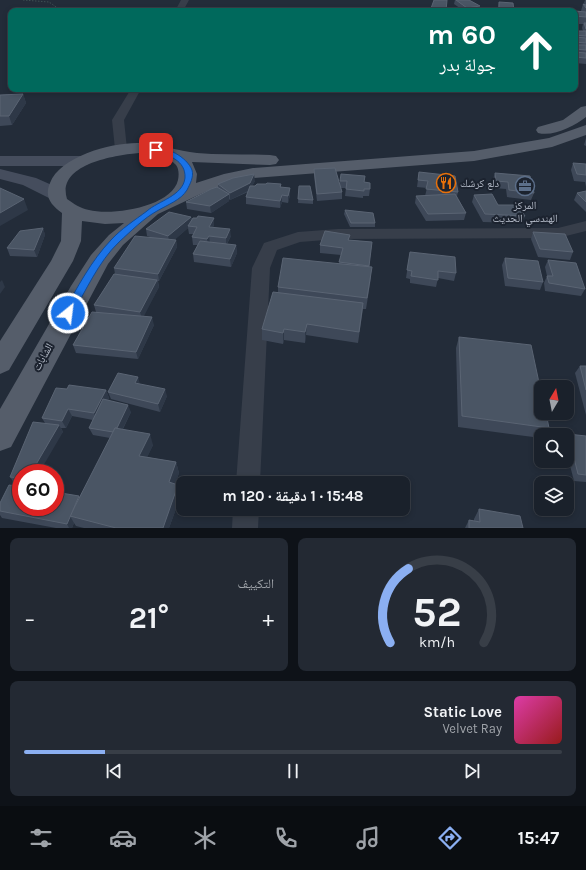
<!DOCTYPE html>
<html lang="ar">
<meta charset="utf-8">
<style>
body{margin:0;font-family:Karla,"Noto Naskh Arabic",sans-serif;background:#232933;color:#f1f3f6;direction:rtl;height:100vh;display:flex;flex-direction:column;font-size:15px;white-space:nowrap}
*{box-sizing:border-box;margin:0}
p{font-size:13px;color:#9fa3a9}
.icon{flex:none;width:22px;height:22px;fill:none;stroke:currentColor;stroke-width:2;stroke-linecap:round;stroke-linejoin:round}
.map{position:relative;height:528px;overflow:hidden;direction:ltr}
.side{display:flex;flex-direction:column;gap:10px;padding:10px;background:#0e1218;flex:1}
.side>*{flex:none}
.top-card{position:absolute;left:8px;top:8px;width:570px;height:84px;border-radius:8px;box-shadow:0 2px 6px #0003,0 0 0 1px #383e47;direction:rtl;background:#00695c;color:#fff;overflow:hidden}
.needle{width:26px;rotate:10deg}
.fabs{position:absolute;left:534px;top:380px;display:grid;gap:8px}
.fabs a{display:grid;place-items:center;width:40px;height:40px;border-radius:8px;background:#1a212b;box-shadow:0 2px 6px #0003,0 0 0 1px #383e47;font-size:20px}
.speed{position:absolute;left:12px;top:464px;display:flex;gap:8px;font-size:20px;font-weight:700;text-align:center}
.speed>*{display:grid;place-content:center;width:52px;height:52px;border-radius:50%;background:#1a212b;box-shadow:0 2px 6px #0003,0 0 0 1px #383e47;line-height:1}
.speed .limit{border:6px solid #d22;background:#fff;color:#111}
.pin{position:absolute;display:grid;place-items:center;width:34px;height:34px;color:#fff;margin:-17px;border-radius:8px;box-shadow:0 2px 6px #0006}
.me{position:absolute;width:44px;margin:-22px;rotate:29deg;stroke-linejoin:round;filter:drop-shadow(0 0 3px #0008)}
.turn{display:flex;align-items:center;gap:14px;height:84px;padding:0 16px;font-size:18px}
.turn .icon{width:52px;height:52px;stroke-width:2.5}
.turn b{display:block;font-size:28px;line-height:34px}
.big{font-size:30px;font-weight:700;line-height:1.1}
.side .widget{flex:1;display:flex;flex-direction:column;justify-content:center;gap:6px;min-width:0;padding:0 14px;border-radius:8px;background:#232933}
.side .dial{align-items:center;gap:0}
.dial svg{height:104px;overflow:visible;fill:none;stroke:#383e47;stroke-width:7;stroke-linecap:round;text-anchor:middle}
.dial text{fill:#f1f3f6;stroke:none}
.song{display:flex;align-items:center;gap:12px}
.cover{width:48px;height:48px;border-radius:6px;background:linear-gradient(135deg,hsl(320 70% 55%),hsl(0 70% 35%))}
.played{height:4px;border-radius:2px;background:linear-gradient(90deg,#8baff2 15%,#383e47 15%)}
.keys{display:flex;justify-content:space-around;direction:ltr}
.heat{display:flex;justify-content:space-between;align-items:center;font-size:22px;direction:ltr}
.side .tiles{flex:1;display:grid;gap:10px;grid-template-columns:1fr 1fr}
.widget:last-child{grid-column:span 2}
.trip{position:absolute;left:176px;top:476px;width:234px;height:40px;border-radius:8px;background:#1a212b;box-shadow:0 2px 6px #0003,0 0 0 1px #383e47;font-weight:700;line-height:40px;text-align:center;direction:rtl}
.tabs{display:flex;height:64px;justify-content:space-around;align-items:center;background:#0a0d11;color:#9fa3a9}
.tabs .icon{width:28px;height:28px}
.tabs .active{color:#8baff2}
.tabs b{font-size:18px;color:#f1f3f6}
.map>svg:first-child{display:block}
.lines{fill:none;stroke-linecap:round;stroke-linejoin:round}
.path{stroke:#3e5053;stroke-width:1;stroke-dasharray:1.5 1.5;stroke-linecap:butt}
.minor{fill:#373e4a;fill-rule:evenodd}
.secondary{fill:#454d5d;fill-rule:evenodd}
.primary{fill:#555d6a;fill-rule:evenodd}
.wall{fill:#3e4858}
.shaded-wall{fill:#2e3847}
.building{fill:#4a5564;stroke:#5a6473}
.route{fill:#1a73e8;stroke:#114b97}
.labels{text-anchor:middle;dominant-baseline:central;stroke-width:4;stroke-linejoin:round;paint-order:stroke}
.poi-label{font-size:11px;fill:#b2b9c6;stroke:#1c232f;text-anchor:start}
.street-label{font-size:11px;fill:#b2b9c6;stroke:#1c232f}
</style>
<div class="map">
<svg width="586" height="528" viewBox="0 0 586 528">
<rect width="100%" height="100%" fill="#232c39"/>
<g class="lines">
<path class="path" d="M23,0L49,2L62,11"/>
<g class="minor">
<path d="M181,0H189L183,11H175Z"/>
<path d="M131,89H141L124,120L127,149L126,152H116L115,149L112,120Z"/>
<path d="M586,221V231L558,238L338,239L300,242L277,250L270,268L260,483H236L252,268L264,243L298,232L338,229L558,228Z"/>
<path d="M233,509H259L258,528H232Z"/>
</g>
<g class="secondary">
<path d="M0,156H81L87,157L90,161L87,165L81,166H0Z"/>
<path d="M0,169L36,178L63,190L65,194L63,198L56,200L49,198L23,185L0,179Z"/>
</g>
<g class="primary">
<path d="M586,106V117C574,126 554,137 538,133L536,130L538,127L563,120L581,107Z"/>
<path d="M586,125V135L552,147L474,161L253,178L207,191L158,214L123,245L108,264L11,447L0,451V409L71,286L91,255L109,235L124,223L105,224L82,221L81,241L73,261L9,370L0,374V341L51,261L61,241L62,213C51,205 44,197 50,183C60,156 113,142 140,143C159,144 178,151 197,153C221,155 246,154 270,155L276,156L279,160L276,164L270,165L192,162L197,174L196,183L224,174L253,168L474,151L549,138ZM139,153C151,154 168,155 176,165C179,169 179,175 178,180C172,207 112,216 89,210C80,208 74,204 67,199C56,164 116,155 139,153Z"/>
</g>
</g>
<g class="wall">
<path d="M455,0H469L479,11H464L454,4Z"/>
<path d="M585,0H586V64L575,63V31H583L582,28L583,24H575V11H581L583,4L585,5L584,3Z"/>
<path d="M499,2L514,11H498V7Z"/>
<path d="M23,94L26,103L12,125L0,126V95Z"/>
<path d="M586,138V146L584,145Z"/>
<path d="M573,163L586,164V187L585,182L574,181L571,170Z"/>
<path d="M314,169L340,184V181L365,176L364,182L370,189L369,196H363V198L345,196L346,188H341L342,192V199L317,201L314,176Z"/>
<path d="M419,172L458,192L457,196L466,213L464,220L426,221L415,203L416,196H425L427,188L417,187Z"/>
<path d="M495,173L534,193L531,200L507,197L506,189L494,188L493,179Z"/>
<path d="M255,181L252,186H255L266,184H281V187L290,195L288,203L282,202L280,208L246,204V197L248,192L230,200L229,199V201L211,213L187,209L186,202L218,188V184Z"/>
<path d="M299,186L313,200V204L298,203Z"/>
<path d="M586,191V212L574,200L577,193Z"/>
<path d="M474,195L525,216L522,223L483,222L472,202Z"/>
<path d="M345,210L375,223V227H350L344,214Z"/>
<path d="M191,217L192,219L197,218H214V225L213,227L231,236L227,244L236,245L237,253L231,267L194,262L193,254L198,245H193L192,237L194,234H189L188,228L174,240H176L177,247L159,281H158L159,287L143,316L154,325L138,359L76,353L73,345L96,312L94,305L115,274L114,268L150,237L147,236L146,229Z"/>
<path d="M43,228L45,235L37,257L10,256L7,248Z"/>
<path d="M533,232L573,252L570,260L538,257L531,239Z"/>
<path d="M350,235L349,240L372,242L369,267L371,278L366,309H363L358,343L306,335L305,343L284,340L283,344L262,340V329L278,292V287L339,264L341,255L320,253V245Z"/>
<path d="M410,252L456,273L454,281L438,278L436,287L410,283V279L406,278Z"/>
<path d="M505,258L543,282L540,290L505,286L502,265Z"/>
<path d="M548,260L585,289L581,296L545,291L544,283L547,276L545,267Z"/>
<path d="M459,337L549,428L545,435H541V438L458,427L456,348Z"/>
<path d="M580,366H586V415L575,373Z"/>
<path d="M140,384L167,396L160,412L111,399L108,392Z"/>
<path d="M67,389L106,390L109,398L108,400L131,412L123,429L153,445L147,457L176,462L179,473L175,484L181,495L169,528H84L76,526L74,523L72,528H56L2,518L0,515V503L80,497L110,438L93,435L89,428L93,420L72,416L66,428H61L63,432L21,473V485L15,484L10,477L45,423L42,418Z"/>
<path d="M568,434L586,436V482L574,481L567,454V436Z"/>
<path d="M479,509L523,528H465L469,520L474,521V519Z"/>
</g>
<g class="shaded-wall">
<path d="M480,6L479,11H466L467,8Z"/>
<path d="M23,94L26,103L12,125L9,116Z"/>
<path d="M254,174L255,181L250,190L230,200V193Z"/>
<path d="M290,188V195L288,203V196Z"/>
<path d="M229,194V201L211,213L210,206Z"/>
<path d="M282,195V202L280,208V201Z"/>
<path d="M24,199L28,210L0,226V213Z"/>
<path d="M191,217L193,225L188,226V228L170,244L168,236Z"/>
<path d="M214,218V225L210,234L209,227Z"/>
<path d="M43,228L45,235L37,257L34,250Z"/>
<path d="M230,229L231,236L226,245V238Z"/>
<path d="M209,236L210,243L208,246L207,239Z"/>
<path d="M176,240L177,247L159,281L158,274Z"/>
<path d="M236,245L237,253L231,267L230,259Z"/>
<path d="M2,280L5,287L0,294V282Z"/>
<path d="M157,280L159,287L142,320L140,312Z"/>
<path d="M152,317L154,325L138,359L136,352Z"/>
<path d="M307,324L306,335L305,343V332Z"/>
<path d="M284,329V340L283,344V333Z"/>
<path d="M138,377L140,384L135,383Z"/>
<path d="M165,389L167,396L160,412L158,404Z"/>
<path d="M106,390L109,398L97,421L94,413Z"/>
<path d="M128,405L131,412L117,440L115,432Z"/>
<path d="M68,409L72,416L66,428L62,421Z"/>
<path d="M59,425L63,432L39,473H31Z"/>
<path d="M150,434L153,445L143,466L139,456Z"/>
<path d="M176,462L179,473L172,493L169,482Z"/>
<path d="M178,485L181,495L169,528H163Z"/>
<path d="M79,496L83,503L70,516L74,523L72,528H69L67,524Z"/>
</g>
<g class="building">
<path d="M434,0H447L446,11H430Z"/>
<path d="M456,0H469L480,6L467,8Z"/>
<path d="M499,2L513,3L514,11H499Z"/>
<path d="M583,4L586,5V8Z"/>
<path d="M554,10L575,11H554Z"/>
<path d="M575,11L586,12V17L575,16Z"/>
<path d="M584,23H586V29Z"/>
<path d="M575,31H586V36L575,35Z"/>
<path d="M575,37L586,38V43L575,42Z"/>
<path d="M575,45H586V50L575,49Z"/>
<path d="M575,52L586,53V58L575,57Z"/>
<path d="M23,94L9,116H0V95Z"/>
<path d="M573,163L586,164V175L577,174Z"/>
<path d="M335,168L342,192L317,194L314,169Z"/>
<path d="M419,172L455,176L458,192L426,189L428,181L418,180Z"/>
<path d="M495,173L530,176L534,193L509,190L508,182L496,181Z"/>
<path d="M254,174L250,183L230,193L218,184L233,178Z"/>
<path d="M341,174L365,176L364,182L370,183V189H364V191L346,189L347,181H340Z"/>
<path d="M267,183L281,184L280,187L290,188L288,196L282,195L280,201L246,197L250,186H255L257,184H266Z"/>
<path d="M299,186H310L313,200L298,199Z"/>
<path d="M217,187L229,194L210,206L186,202L211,189Z"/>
<path d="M0,188L24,199L0,213Z"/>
<path d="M586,191V202L577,193Z"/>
<path d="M455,194L466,213L428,214L416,196Z"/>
<path d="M492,194L498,205H517L525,216L485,214L474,195Z"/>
<path d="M345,210L373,213L375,223H351Z"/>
<path d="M169,212L191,217L168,236L146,229Z"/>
<path d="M198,216L214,218L209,227L230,229L226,238L209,236L207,239L192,237L197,227L188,226L193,218H197Z"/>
<path d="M43,228L34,250L7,248L20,231Z"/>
<path d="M325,231L350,235L348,240L372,242L369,266L339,262L343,248L320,245Z"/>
<path d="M533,232L565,234L573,252L540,249Z"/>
<path d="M135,236L176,240L158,274L114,268Z"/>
<path d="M200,241L236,245L230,259L193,254Z"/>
<path d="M410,252L455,257L456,273L438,271V280L411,276L412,271L407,270Z"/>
<path d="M283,258L372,267L367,298L278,287Z"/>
<path d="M505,258L538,261L543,282L508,278Z"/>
<path d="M548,260L576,263L585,289L549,283L547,276H553Z"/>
<path d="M114,274L157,280L140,312L94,305Z"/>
<path d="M273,292L363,303L359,332L307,324L305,332L284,329L283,333L262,329Z"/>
<path d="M92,312L152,317L136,352L73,345Z"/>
<path d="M459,337L531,345L541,392V413H546L549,428L462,416Z"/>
<path d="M580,366H586V390Z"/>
<path d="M118,373L138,377L135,383L165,389L158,404L108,392Z"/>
<path d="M69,385L106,390L94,413L68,409L62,421L42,418L56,388L67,389Z"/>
<path d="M103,399L128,405L117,428H115L113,432L89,428Z"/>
<path d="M33,422L59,425L31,473H21V478L10,477Z"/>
<path d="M115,428L150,434L139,456L176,462L169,482L178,485L163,528H116L70,516Z"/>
<path d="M568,434L586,436V475L578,474Z"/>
<path d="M9,485L21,487V507H55V492L79,496L67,524L0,511V503Z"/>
<path d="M479,509L520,516L523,528H469V520L480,522Z"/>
</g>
<path class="route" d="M154,148C166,146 187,157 192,170C194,177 190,184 187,190C181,200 167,205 157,211C144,218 131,231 119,242C98,262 86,291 71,316H64L63,313C77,288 91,261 111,240C121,229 135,220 147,211C158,201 183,196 185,178C186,160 168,155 154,151Z"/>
<defs>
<g id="restaurant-ring" transform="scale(1)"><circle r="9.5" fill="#1c232f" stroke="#e8710a" stroke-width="1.5"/><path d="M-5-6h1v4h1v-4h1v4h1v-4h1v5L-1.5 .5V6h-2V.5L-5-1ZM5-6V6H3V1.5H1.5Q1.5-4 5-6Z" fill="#e8710a"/></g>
<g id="office-ring" transform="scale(1)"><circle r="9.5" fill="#1c232f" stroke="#5c6f8a" stroke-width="1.5"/><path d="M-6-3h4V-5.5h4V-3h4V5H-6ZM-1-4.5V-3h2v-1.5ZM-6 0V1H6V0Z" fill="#5c6f8a"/></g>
</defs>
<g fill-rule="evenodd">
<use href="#restaurant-ring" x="446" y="183"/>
<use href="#office-ring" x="525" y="186"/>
</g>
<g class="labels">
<g class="poi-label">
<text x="460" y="183">دلع كرشك</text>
<text x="525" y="205" text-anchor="middle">المركز<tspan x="525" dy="13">الهندسي الحديث</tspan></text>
</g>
<g class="street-label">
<text transform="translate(43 357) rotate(-61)">الشابات</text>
</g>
</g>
</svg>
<div class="fabs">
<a><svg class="needle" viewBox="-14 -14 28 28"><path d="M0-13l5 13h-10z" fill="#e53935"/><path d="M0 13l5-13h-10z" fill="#9fa3a9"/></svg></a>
<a><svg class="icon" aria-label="search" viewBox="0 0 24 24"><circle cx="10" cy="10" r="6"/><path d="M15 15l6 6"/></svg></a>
<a><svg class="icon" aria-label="layers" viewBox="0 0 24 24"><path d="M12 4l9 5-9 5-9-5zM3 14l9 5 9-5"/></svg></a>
</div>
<div class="speed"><div class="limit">60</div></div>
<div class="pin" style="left:156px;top:150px;background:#d93025"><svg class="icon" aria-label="arrive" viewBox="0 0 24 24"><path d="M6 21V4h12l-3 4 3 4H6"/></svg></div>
<svg class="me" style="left:68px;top:313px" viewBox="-20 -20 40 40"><circle r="17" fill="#1a73e8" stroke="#fff" stroke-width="3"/><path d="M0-11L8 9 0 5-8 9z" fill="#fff"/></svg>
<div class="trip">15:48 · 1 دقيقة · 120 m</div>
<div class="top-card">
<div class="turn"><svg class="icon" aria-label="ahead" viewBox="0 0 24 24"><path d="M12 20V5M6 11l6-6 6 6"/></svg><div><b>60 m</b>جولة بدر</div></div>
</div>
</div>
<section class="side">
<div class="tiles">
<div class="widget dial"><svg viewBox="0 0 100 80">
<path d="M14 69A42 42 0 1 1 86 69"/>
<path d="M14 69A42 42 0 0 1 28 12" stroke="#8baff2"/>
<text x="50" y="56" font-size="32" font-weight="700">52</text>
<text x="50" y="72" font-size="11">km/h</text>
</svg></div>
<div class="widget"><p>التكييف</p>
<div class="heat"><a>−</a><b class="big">21°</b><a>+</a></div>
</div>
<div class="widget">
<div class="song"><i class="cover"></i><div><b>Static Love</b><p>Velvet Ray</p></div></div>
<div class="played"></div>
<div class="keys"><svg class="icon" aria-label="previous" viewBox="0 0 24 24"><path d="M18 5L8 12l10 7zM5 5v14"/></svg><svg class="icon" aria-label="pause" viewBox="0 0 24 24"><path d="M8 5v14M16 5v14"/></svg><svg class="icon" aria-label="next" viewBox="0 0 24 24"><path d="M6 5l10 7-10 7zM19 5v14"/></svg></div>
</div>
</div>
</section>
<nav class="tabs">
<b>15:47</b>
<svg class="icon active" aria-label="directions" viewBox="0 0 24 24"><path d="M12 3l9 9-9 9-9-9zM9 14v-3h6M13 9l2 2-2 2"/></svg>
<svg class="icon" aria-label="music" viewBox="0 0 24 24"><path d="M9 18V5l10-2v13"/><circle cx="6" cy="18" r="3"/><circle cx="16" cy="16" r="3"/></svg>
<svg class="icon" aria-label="phone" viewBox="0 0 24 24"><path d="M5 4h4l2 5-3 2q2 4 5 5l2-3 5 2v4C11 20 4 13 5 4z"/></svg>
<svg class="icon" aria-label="climate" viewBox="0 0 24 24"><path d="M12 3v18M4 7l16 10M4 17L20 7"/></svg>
<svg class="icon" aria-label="car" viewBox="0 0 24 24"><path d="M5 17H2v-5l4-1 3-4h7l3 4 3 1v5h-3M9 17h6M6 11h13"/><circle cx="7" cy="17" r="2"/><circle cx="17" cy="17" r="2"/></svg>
<svg class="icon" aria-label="filters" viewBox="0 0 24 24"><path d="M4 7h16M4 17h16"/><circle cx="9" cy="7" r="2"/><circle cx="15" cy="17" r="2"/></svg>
</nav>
